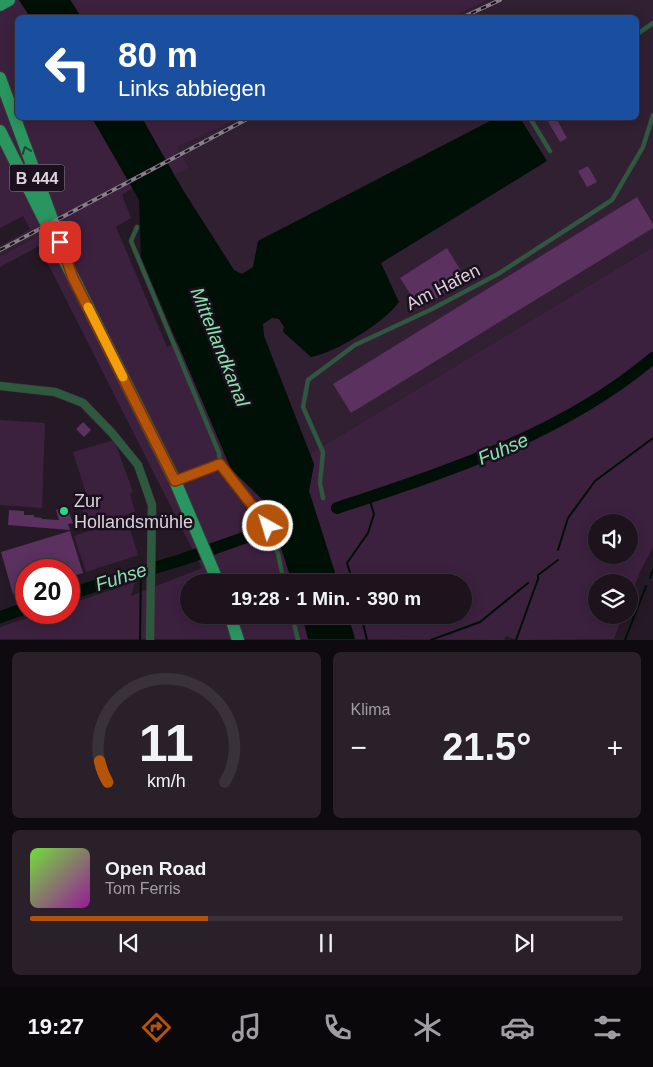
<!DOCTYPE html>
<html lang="de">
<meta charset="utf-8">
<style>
body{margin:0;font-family:Helvetica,sans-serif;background:#292029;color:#f1f3f6;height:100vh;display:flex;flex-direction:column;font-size:19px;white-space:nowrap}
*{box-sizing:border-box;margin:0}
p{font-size:16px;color:#a09ea3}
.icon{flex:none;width:28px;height:28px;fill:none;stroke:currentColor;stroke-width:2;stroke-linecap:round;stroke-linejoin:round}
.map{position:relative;height:640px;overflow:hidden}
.drawer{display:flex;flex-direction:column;gap:12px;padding:12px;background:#0f0a0f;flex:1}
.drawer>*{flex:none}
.banner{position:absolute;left:15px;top:15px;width:624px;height:105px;border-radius:8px;box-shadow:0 2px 12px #0003,0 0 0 1px #3a323b;background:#1a4fa0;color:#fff;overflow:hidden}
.tools{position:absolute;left:588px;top:514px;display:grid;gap:10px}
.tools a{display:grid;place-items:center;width:50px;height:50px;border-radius:50%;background:#1c131c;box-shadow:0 2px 12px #0003,0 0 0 1px #3a323b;font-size:25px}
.speed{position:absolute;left:15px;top:559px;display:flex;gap:10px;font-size:25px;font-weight:700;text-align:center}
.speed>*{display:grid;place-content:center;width:65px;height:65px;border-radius:50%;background:#1c131c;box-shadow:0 2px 12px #0003,0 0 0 1px #3a323b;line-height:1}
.speed .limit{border:8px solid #d22;background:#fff;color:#111}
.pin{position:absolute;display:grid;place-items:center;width:42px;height:42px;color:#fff;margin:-21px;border-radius:10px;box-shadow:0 2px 8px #0006}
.me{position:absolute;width:55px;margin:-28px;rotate:321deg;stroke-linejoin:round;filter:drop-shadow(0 0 4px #0008)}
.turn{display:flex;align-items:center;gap:18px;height:105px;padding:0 20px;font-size:22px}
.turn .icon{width:65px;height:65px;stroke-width:2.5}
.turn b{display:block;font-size:35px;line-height:42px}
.big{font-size:38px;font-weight:800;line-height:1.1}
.drawer .widget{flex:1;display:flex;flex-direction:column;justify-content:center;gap:8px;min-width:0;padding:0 18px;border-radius:8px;background:#292029}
.drawer .dial{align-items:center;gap:0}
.dial svg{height:130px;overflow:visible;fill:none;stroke:#3a323b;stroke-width:7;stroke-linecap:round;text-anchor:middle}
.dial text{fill:#f1f3f6;stroke:none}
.song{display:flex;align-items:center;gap:15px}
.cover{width:60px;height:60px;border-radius:8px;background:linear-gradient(135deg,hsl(100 70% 55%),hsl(300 70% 35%))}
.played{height:5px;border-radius:2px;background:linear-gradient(90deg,#b45309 30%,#3a323b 30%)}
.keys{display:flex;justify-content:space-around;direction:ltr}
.heat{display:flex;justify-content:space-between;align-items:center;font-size:28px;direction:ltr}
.drawer .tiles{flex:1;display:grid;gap:12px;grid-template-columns:1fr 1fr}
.widget:last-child{grid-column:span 2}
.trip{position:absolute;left:180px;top:574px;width:292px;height:50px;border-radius:25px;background:#1c131c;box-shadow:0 2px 12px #0003,0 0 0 1px #3a323b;font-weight:800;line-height:50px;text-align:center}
.tabs{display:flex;height:80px;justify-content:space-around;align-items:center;background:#0b080b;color:#a09ea3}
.tabs .icon{width:35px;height:35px}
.tabs .selected{color:#b45309}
.tabs b{font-size:22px;color:#f1f3f6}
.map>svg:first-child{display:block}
.built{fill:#302032}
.green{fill:#3c213f;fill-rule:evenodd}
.water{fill:#001006}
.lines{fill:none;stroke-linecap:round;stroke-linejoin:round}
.stream{stroke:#001006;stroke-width:2}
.river{stroke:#001006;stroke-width:12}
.building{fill:#5a315f}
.service-casing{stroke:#3e333f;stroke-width:5}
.minor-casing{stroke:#3e333f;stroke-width:9}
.primary-casing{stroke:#3e333f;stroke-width:14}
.service{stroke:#2d5a3f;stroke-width:4}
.minor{stroke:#2d5a3f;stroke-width:8}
.primary{stroke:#2a965f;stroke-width:12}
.rail-casing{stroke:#897f8a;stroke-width:4}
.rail{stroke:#1b101d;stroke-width:2;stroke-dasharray:5.5;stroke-linecap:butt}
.oneway{stroke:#214637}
.route-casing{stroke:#753606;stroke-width:12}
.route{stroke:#b45309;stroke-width:9}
.slow{stroke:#f59e0b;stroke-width:9}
.poi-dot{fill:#26d886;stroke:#1b101d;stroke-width:2}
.labels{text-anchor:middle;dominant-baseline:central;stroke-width:5;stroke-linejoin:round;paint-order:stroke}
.shield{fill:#1b101d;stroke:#a198a3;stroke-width:1}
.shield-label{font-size:16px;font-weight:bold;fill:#dbd3dc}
.street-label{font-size:18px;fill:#dbd3dc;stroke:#1b101d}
.poi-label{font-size:18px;fill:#dbd3dc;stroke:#1b101d;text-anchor:start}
.water-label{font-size:19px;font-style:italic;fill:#86e4ac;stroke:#1b101d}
</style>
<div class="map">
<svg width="653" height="640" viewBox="0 0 653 640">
<rect width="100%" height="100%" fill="#251926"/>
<g class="built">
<path d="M487,0H653V247L310,454L264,336L262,326L264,321L272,318L279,319L291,338L311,357L339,347L378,322L398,302L381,263L546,161L520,118H636V18L450,17Z"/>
<path d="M239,118H496L258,241L253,267L242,274L234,270L174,175L189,168L176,147Z"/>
<path d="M30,229L35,238L0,256V246Z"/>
</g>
<g class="green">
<path d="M0,0H19L30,17L18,18V118H92L133,188L122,195L131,218L116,227L167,347L178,343L231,469L267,504L292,582H189V615H302L308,639H0V627L43,613L69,612V604L135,582L131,596L202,568L39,246L0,267V256L35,238L23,216L0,228Z"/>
<path d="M71,0H487L450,18H82Z"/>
<path d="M142,118H239L177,147L189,168L174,175Z"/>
<path d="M653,247V547L640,572L629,601V582H596V615H623L614,639L516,640L506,636L504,640L355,639L348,615H464V582H338L309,491L314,464L310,454ZM596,522H629V555H596Z"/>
<path d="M0,420L45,423L42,508L0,505Z"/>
<path d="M114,440L133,492L130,494L135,512L88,527L82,509L90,506L73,452Z"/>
<path d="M127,519L138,555L86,572L74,536Z"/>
</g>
<g class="water">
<path d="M19,0H70L81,17H30Z"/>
<path d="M92,118H142L184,192L234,270L242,274L253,267L258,241L496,118H520L547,161L381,263L399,302C385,322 335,353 311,357L283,332L284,327L279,319L272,318L263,324L264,336L314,464L309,491L338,582H292L267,504L231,469L141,257L139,200Z"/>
<path d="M302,615H348L355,639H308Z"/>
</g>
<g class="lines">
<g class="stream">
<path d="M558,550L568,518L595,481L653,438"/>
<path d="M650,578L653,570"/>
<path d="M353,582L347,563L368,533L374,514L369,498"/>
<path d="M361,615L367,640"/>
<path d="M140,640L141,571"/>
<path d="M431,640L480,622L528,583"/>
<path d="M516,640L538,579V575L558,560"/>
<path d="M625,640L646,586"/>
</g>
<g class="river">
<path d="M337,508C448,471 562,435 653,358"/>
<path d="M69,594L184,559L258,533"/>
<path d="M0,617L26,608"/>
</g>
</g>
<g class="building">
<path d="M546,118H556L567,138L560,142Z"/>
<path d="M588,166L597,182L587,187L578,171Z"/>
<path d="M637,197L653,224V228L351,413L333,384Z"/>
<path d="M447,248L466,279L420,309L400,278Z"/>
<path d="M83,422L91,430L84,437L76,429Z"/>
<path d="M67,506L73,523L68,524L70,530L8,525L9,510L24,511V515H34V517L42,518V519L59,520L56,510Z"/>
<path d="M70,531L83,573L69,577V570H26V590L13,594L1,552Z"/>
</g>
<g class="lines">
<g class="service-casing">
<g id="service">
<path d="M636,35L653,23"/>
<path d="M530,118L550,151"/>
<path d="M137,227L131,241L219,453L220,464L268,526L278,554L284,582"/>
<path d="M177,480L220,464"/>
<path d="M323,498L320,483L323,452L303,407L308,380L355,345L430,310L498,274L612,200L643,147L653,115"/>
<path d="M292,615L298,640"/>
</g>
</g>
<g class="minor-casing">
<path id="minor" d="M0,386L55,392L83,403L112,433L138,465L152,505L150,640"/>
</g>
<g class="primary-casing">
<g id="primary">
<path d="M0,5L9,0"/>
<path d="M0,78L52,219"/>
<path d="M0,131L175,481L218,582"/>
<path d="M230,615L238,640"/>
</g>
</g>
<use href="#service" class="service"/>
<use href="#minor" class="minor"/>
<use href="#primary" class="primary"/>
<g class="rail-casing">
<g id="rail">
<path d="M461,18L500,0"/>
<path d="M0,250L249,118"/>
</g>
</g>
<use href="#rail" class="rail"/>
</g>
<defs><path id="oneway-chevron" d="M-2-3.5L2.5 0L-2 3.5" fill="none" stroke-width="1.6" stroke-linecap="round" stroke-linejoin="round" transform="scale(1.25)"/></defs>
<use class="oneway" href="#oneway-chevron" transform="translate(26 150) rotate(-110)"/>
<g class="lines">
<g class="route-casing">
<path id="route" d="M60,242L73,278L175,481L220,464L268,526"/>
</g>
<use href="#route" class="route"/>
<path class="slow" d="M88,307L123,377"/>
</g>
<circle class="poi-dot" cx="64" cy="511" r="5"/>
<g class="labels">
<rect class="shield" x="9.5" y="164.5" width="55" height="27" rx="4"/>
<g class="shield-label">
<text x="37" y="178">B 444</text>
</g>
<g class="street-label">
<text transform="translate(443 287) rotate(-27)">Am Hafen</text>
</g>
<g class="poi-label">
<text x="74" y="501">Zur<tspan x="74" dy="21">Hollandsmühle</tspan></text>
</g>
<g class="water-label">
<text transform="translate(220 347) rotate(68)">Mittellandkanal</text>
<text transform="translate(503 449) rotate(-23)">Fuhse</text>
<text transform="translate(121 577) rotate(-18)">Fuhse</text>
</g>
</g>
</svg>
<div class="tools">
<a><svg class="icon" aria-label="sound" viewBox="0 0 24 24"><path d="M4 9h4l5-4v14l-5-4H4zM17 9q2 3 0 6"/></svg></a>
<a><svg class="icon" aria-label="layers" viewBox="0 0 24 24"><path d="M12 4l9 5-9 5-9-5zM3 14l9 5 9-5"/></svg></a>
</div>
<div class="speed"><div class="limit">20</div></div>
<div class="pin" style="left:60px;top:242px;background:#d93025"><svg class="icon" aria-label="arrive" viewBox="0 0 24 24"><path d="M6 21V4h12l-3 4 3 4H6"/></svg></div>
<svg class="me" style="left:268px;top:526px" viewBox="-20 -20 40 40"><circle r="17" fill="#b45309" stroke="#fff" stroke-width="3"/><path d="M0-11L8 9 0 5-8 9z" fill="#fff"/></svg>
<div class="trip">19:28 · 1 Min. · 390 m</div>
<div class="banner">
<div class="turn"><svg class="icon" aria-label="left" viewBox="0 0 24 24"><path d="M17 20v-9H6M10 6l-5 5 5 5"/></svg><div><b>80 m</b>Links abbiegen</div></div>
</div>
</div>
<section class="drawer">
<div class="tiles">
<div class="widget dial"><svg viewBox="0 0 100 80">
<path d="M14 69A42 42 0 1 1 86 69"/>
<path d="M14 69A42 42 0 0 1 9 56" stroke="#b45309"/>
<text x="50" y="56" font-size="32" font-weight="700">11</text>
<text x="50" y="72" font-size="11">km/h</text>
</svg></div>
<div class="widget"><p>Klima</p>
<div class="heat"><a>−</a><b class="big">21.5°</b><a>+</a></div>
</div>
<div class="widget">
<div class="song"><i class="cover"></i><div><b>Open Road</b><p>Tom Ferris</p></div></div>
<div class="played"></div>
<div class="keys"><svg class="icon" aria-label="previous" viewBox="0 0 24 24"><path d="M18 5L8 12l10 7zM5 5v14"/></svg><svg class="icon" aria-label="pause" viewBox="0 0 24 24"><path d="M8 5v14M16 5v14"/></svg><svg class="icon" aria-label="next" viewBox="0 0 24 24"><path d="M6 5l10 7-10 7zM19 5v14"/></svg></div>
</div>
</div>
</section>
<nav class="tabs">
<b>19:27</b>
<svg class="icon selected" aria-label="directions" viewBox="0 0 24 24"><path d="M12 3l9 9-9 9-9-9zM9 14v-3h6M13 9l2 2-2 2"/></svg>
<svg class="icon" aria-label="music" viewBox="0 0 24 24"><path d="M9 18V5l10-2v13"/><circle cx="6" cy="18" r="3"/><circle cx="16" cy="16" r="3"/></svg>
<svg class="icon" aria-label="phone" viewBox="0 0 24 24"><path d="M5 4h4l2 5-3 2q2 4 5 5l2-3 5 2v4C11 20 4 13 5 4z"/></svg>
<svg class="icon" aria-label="climate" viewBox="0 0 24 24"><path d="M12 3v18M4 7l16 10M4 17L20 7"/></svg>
<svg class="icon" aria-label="car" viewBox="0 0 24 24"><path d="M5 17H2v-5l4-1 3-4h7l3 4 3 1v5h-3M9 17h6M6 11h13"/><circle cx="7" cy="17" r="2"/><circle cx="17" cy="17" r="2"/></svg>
<svg class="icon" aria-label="filters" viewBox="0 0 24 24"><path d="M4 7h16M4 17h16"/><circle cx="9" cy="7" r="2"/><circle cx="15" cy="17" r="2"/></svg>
</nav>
